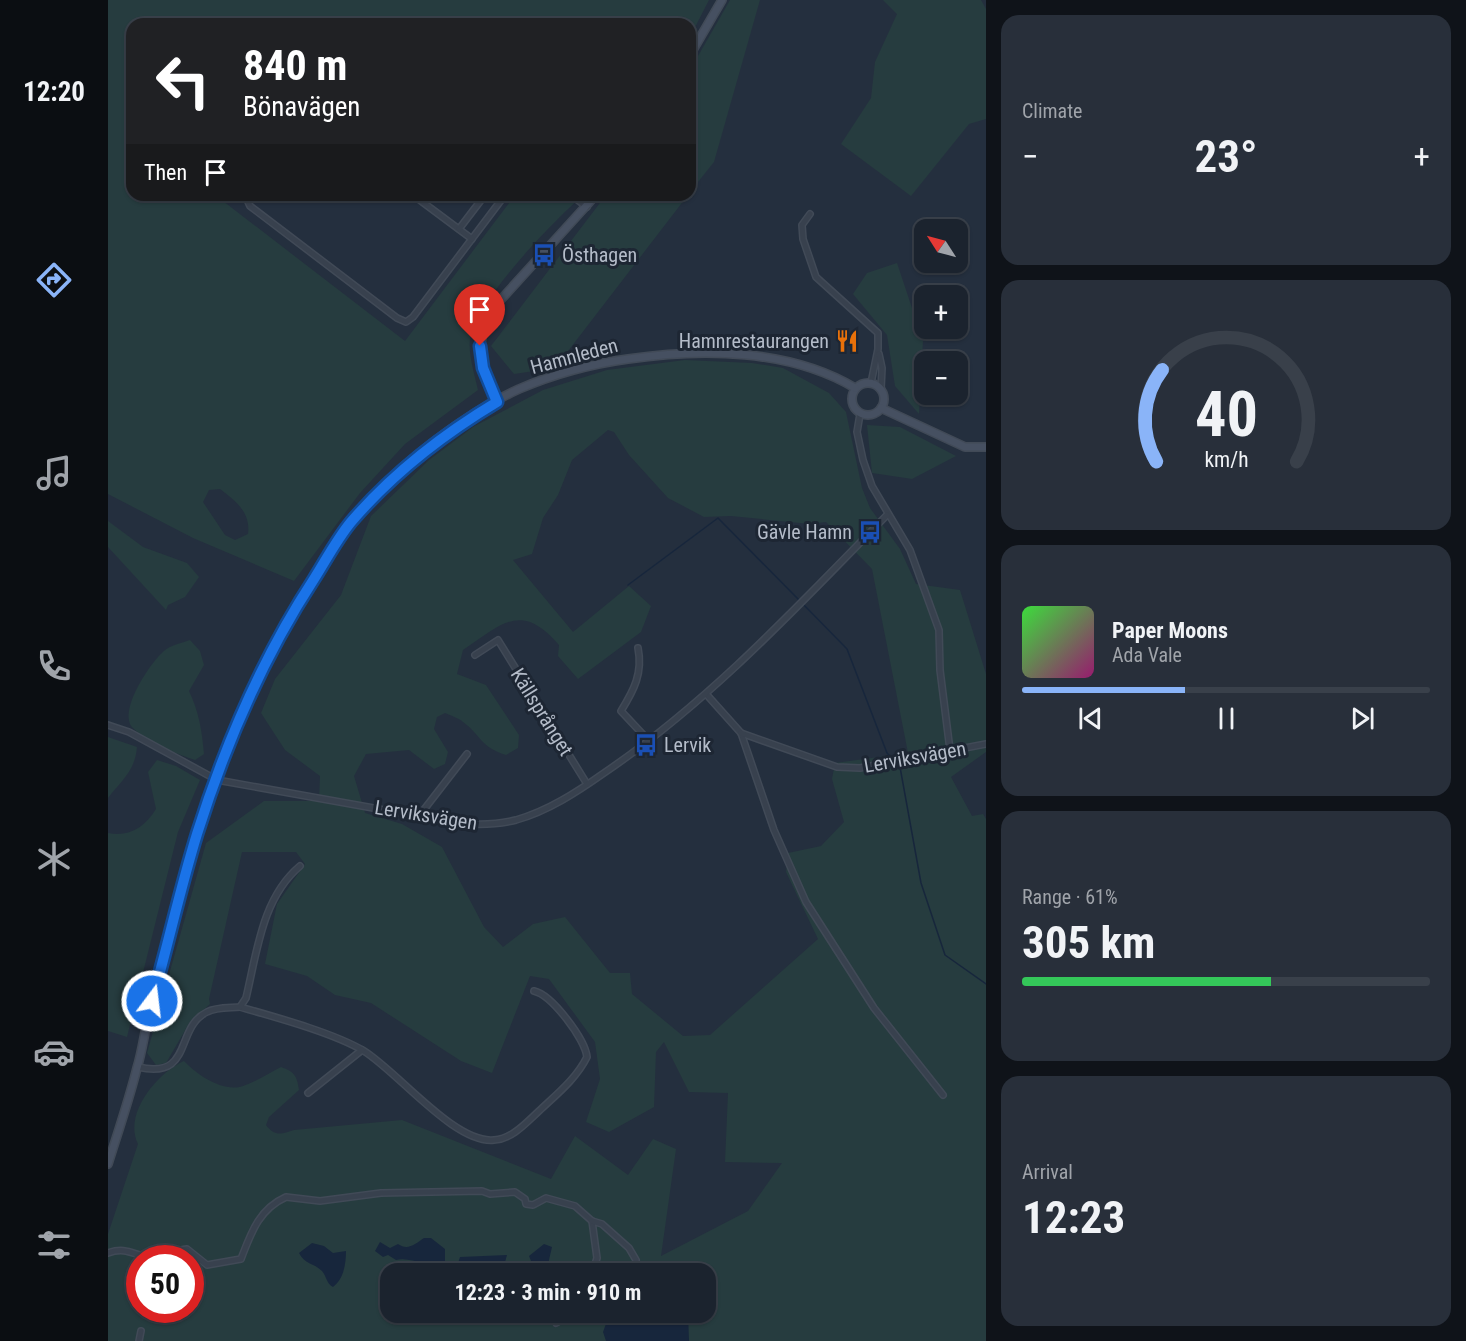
<!DOCTYPE html>
<meta charset="utf-8">
<style>
body{margin:0;font-family:"Roboto Condensed",sans-serif;background:#282f3a;color:#f1f3f6;height:100vh;display:flex;flex-direction:column;font-size:22px;white-space:nowrap}
*{box-sizing:border-box;margin:0}
p{font-size:20px;color:#a0a4aa}
.icon{flex:none;width:33px;height:33px;fill:none;stroke:currentColor;stroke-width:2;stroke-linecap:round;stroke-linejoin:round}
.map{position:relative;flex:1;overflow:hidden}
.sheet{display:flex;flex-direction:column;gap:15px;padding:15px;background:#0f1319;width:480px}
.sheet>*{flex:none}
.guide{position:absolute;left:18px;top:18px;width:570px;height:183px;border-radius:18px;box-shadow:0 2px 4px #0004,0 0 0 2px #39404a;background:#202124;color:#fff;overflow:hidden}
.needle{width:39px;rotate:306deg}
.buttons{position:absolute;left:806px;top:219px;display:grid;gap:12px}
.buttons a{display:grid;place-items:center;width:54px;height:54px;border-radius:12px;background:#1b232e;box-shadow:0 2px 4px #0004,0 0 0 2px #39404a;font-size:30px}
.speed{position:absolute;left:18px;top:1245px;display:flex;gap:12px;font-size:30px;font-weight:700;text-align:center}
.speed>*{display:grid;place-content:center;width:78px;height:78px;border-radius:50%;background:#1b232e;box-shadow:0 2px 4px #0004,0 0 0 2px #39404a;line-height:1}
.speed .limit{border:9px solid #d22;background:#fff;color:#111}
.pin{position:absolute;display:grid;place-items:center;width:51px;height:51px;color:#fff;margin:-62px -26px;border-radius:50% 50% 50% 0;rotate:-45deg;box-shadow:0 0 6px #0007}
.pin .icon{rotate:45deg}
.me{position:absolute;width:66px;margin:-33px;rotate:15deg;stroke-linejoin:round;filter:drop-shadow(0 0 4px #0008)}
.turn{display:flex;align-items:center;gap:21px;height:126px;padding:0 18px;font-size:27px}
.turn .icon{width:78px;height:78px;stroke-width:2.5}
.turn b{display:block;font-size:42px;line-height:51px}
.then{display:flex;align-items:center;height:57px;padding:0 18px;background:#0003;gap:12px;font-size:22px}
.big{font-size:45px;font-weight:700;line-height:1.1}
.sheet .tile{flex:1;display:flex;flex-direction:column;justify-content:center;gap:9px;min-width:0;padding:0 21px;border-radius:18px;background:#282f3a}
.sheet .dial{align-items:center;gap:0}
.dial svg{height:156px;overflow:visible;fill:none;stroke:#39404a;stroke-width:7;stroke-linecap:round;text-anchor:middle}
.dial text{fill:#f1f3f6;stroke:none}
.song{display:flex;align-items:center;gap:18px}
.cover{width:72px;height:72px;border-radius:9px;background:linear-gradient(135deg,hsl(120 70% 55%),hsl(320 70% 35%))}
.played{height:6px;border-radius:3px;background:linear-gradient(90deg,#8ab4f8 40%,#39404a 40%)}
.keys{display:flex;justify-content:space-around;direction:ltr}
.heat{display:flex;justify-content:space-between;align-items:center;font-size:33px;direction:ltr}
.charge{height:9px;border-radius:4px;background:linear-gradient(90deg,#34c759 61%,#39404a 0)}
.trip{position:absolute;left:272px;top:1263px;width:336px;height:60px;border-radius:18px;background:#1b232e;box-shadow:0 2px 4px #0004,0 0 0 2px #39404a;font-weight:700;line-height:60px;text-align:center}
main{display:flex;flex:1;min-height:0}
.dock{display:flex;flex-direction:column;width:108px;justify-content:space-around;align-items:center;background:#0b0e12;color:#a0a4aa}
.dock .icon{width:42px;height:42px}
.dock .on{color:#8ab4f8}
.dock b{font-size:27px;color:#f1f3f6}
.map>svg:first-child{display:block}
.green{fill:#263c3f;fill-rule:evenodd}
.water{fill:#17263c}
.lines{fill:none;stroke-linecap:round;stroke-linejoin:round}
.stream{stroke:#17263c;stroke-width:1.5}
.street-casing{stroke:#414a57;stroke-width:8}
.secondary-casing{stroke:#414a57;stroke-width:10}
.street{stroke:#38414e;stroke-width:5}
.secondary{stroke:#465061;stroke-width:7}
.route-casing{stroke:#114b97;stroke-width:15}
.route{stroke:#1a73e8;stroke-width:10}
.labels{text-anchor:middle;dominant-baseline:central;stroke-width:6;stroke-linejoin:round;paint-order:stroke}
.poi-label{font-size:20px;fill:#b4bcc9;stroke:#1d2633;text-anchor:start}
.street-label{font-size:20px;fill:#b4bcc9;stroke:#1d2633}
</style>
<main>
<nav class="dock">
<b>12:20</b>
<svg class="icon on" aria-label="directions" viewBox="0 0 24 24"><path d="M12 3l9 9-9 9-9-9zM9 14v-3h6M13 9l2 2-2 2"/></svg>
<svg class="icon" aria-label="music" viewBox="0 0 24 24"><path d="M9 18V5l10-2v13"/><circle cx="6" cy="18" r="3"/><circle cx="16" cy="16" r="3"/></svg>
<svg class="icon" aria-label="phone" viewBox="0 0 24 24"><path d="M5 4h4l2 5-3 2q2 4 5 5l2-3 5 2v4C11 20 4 13 5 4z"/></svg>
<svg class="icon" aria-label="climate" viewBox="0 0 24 24"><path d="M12 3v18M4 7l16 10M4 17L20 7"/></svg>
<svg class="icon" aria-label="car" viewBox="0 0 24 24"><path d="M5 17H2v-5l4-1 3-4h7l3 4 3 1v5h-3M9 17h6M6 11h13"/><circle cx="7" cy="17" r="2"/><circle cx="17" cy="17" r="2"/></svg>
<svg class="icon" aria-label="filters" viewBox="0 0 24 24"><path d="M4 7h16M4 17h16"/><circle cx="9" cy="7" r="2"/><circle cx="15" cy="17" r="2"/></svg>
</nav>
<div class="map">
<svg width="878" height="1341" viewBox="0 0 878 1341">
<rect width="100%" height="100%" fill="#242f3e"/>
<g class="green">
<path d="M0,0H601L582,37V24H24V195H119L115,201L297,341L407,195H475C443,224 369,299 362,340C360,354 367,376 370,390L297,444L252,493L186,581L85,538L0,494ZM112,489C128,501 143,513 140,534L127,540L117,535L95,502L101,490Z"/>
<path d="M622,0H652L606,162L582,192V70Z"/>
<path d="M775,0H873L878,9V119L861,124L803,196L733,144L763,98L767,62L789,14Z"/>
<path d="M498,195H580L447,368L406,374L383,346Z"/>
<path d="M789,263L815,341L811,414L787,386L779,335L745,294L759,273Z"/>
<path d="M577,360L644,363L675,368L721,393L738,412L754,488L762,508L792,549L808,584L852,590L878,674V752L843,777L864,816L875,814L878,819V1341H0V1234L30,1144C15,1114 49,1073 76,1061C88,1074 115,1093 135,1086C148,1082 161,1073 173,1067C187,1072 189,1076 191,1090L161,1117L158,1125C167,1137 174,1134 186,1130L294,1120L443,1179L467,1136L520,1175L545,1139L568,1149L553,1256L640,1211L674,1163L617,1162L620,1093L581,1092L556,1042L548,1052L546,1107L501,1132L478,1122L492,1079L487,1042L441,979L422,976L384,1073L353,1061L263,1003L227,995L199,976L157,964L169,904L197,864L188,852H134L101,999L102,1004L82,1022L58,1063L48,1065L39,1053L98,843L156,801H211L212,776L177,750L153,713L167,679L233,595L263,516L321,460L365,427L435,390L499,370ZM500,430L506,432L521,455L560,498L596,517L623,516L702,524L718,522L764,569L800,753L727,763L724,779L736,822L713,846L680,853L678,872L710,939L602,1035L575,1036L524,994L522,973H502L457,917L425,924L395,947L376,927L334,847L294,824L257,813L246,776L258,754L301,750L326,769L337,764L340,752L326,729L329,717L337,713C343,716 351,718 355,722C373,735 372,747 398,755L410,748L411,735L378,685L349,674L355,650C394,624 413,601 451,645L450,656L470,679L533,632L543,606L521,586L465,632L405,560L424,554L435,518L450,495L464,460ZM32,1258H82V1310H32ZM282,1274H597V1312H282Z"/>
<path d="M759,425L792,427L848,456L804,479L764,473Z"/>
<path d="M0,521L35,547L79,563L91,577L77,597L60,605L58,610L0,547Z"/>
<path d="M82,640L92,651L96,665L81,691C91,712 94,731 96,754L87,760C69,754 38,742 25,728C9,712 42,663 56,651C62,645 74,643 82,640Z"/>
<path d="M0,737L29,747C27,771 14,780 0,798Z"/>
<path d="M49,760L68,766L92,780L70,832L19,1037L0,1031V833C22,837 37,827 48,809L40,772Z"/>
</g>
<g class="water">
<path d="M316,1238H323L337,1249V1262L328,1268L321,1261C309,1264 300,1257 288,1260L280,1255L275,1257L267,1251L272,1242L282,1248L290,1244C300,1251 307,1244 316,1238Z"/>
<path d="M204,1243L216,1246L225,1253L238,1251C238,1263 236,1279 225,1287C218,1283 219,1277 214,1271C206,1263 196,1264 191,1253Z"/>
<path d="M436,1244L444,1247L438,1273H428L421,1256Z"/>
<path d="M399,1255L396,1266L369,1263L357,1269L349,1266L352,1257Z"/>
<path d="M534,1313H580L581,1341H498L495,1332L499,1321Z"/>
</g>
<g class="lines">
<g class="stream">
<path d="M520,585L610,518L691,600"/>
<path d="M694,603L739,649L779,753L785,759"/>
<path d="M789,763L792,767L813,883L837,955L878,984"/>
</g>
<g class="street-casing">
<g id="street">
<path d="M137,195L142,206L289,318L298,322L305,317L397,195"/>
<path d="M305,195L364,239"/>
<path d="M463,195L479,207"/>
<path d="M702,214L694,225L695,239L708,277L770,333V349L763,383"/>
<path d="M351,229L377,195"/>
<path d="M771,354L774,368L773,389"/>
<path d="M752,414L749,432L755,460L764,486L802,550L831,630L832,670L842,750"/>
<path d="M530,648C535,673 526,690 513,711L542,742"/>
<path d="M367,655L390,640L479,784"/>
<path d="M599,695L633,733L666,830L698,902L766,1008L835,1095"/>
<path d="M0,725L21,732L109,780L349,823C369,825 388,825 408,820C440,811 469,792 496,773C602,701 690,606 779,515"/>
<path d="M633,733L729,767L752,768L878,744"/>
<path d="M311,816L359,754"/>
<path d="M132,1007C167,1017 226,1033 256,1051C291,1073 347,1144 386,1140C404,1139 418,1123 431,1111C449,1094 468,1079 479,1057C477,1039 444,995 426,991"/>
<path d="M30,1067C86,1080 66,1028 99,1012C108,1007 122,1008 132,1007L138,998C149,952 154,898 192,866"/>
<path d="M200,1093L254,1050"/>
<path d="M484,1221L489,1258L484,1274"/>
<path d="M0,1253C21,1245 29,1259 47,1257C58,1255 68,1250 79,1249L99,1265L133,1259C143,1233 151,1209 178,1197L212,1201L273,1193L374,1191L382,1194L407,1192L417,1199L418,1204L425,1205L438,1198L467,1206L484,1221L494,1224L521,1248L528,1260"/>
<path d="M448,1323L457,1318L459,1312"/>
<path d="M31,1341L33,1331"/>
</g>
</g>
<g class="secondary-casing">
<g id="secondary">
<path d="M582,55L614,0"/>
<circle cx="760" cy="399" r="16"/>
<path d="M389,402C370,365 365,341 388,305L488,195"/>
<path d="M773,408L857,447H878"/>
<path d="M0,1164C10,1132 21,1100 29,1068C34,1052 36,1035 40,1018C55,957 71,896 89,836C98,806 110,776 122,747C152,669 190,594 240,526C279,473 352,416 411,389C446,374 483,364 520,359C594,348 682,349 747,388"/>
</g>
</g>
<use href="#street" class="street"/>
<use href="#secondary" class="secondary"/>
</g>
<g class="lines">
<g class="route-casing">
<path id="route" d="M44,1001C60,945 72,889 89,834C117,745 155,657 206,579C218,560 229,539 243,522C285,473 334,435 389,402L375,368L372,346"/>
</g>
<use href="#route" class="route"/>
</g>
<defs>
<g id="bus-bare" transform="scale(1.8)"><path d="M-5-6H5V4H4V6H2V4H-2V6H-4V4H-5ZM-3.5-4V0h7V-4ZM-3.5 1.2v1.5H-2V1.2ZM2 1.2v1.5H3.5V1.2Z" fill="#1a4fb4" stroke="#1d2633" stroke-width="2.5" paint-order="stroke"/></g>
<g id="restaurant-bare" transform="scale(1.8)"><path d="M-5-6h1v4h1v-4h1v4h1v-4h1v5L-1.5 .5V6h-2V.5L-5-1ZM5-6V6H3V1.5H1.5Q1.5-4 5-6Z" fill="#e8710a" stroke="#1d2633" stroke-width="2.5" paint-order="stroke"/></g>
</defs>
<g fill-rule="evenodd">
<use href="#bus-bare" x="436" y="255"/>
<use href="#restaurant-bare" x="739" y="341"/>
<use href="#bus-bare" x="762" y="532"/>
<use href="#bus-bare" x="538" y="745"/>
</g>
<g class="labels">
<g class="poi-label">
<text x="454" y="255">Östhagen</text>
<text x="721" y="341" text-anchor="end">Hamnrestaurangen</text>
<text x="744" y="532" text-anchor="end">Gävle Hamn</text>
<text x="556" y="745">Lervik</text>
</g>
<g class="street-label">
<text transform="translate(466 356) rotate(-15)">Hamnleden</text>
<text transform="translate(434 712) rotate(58)">Källsprånget</text>
<text transform="translate(807 757) rotate(-10)">Lerviksvägen</text>
<text transform="translate(318 815) rotate(9)">Lerviksvägen</text>
</g>
</g>
</svg>
<div class="buttons">
<a><svg class="needle" viewBox="-14 -14 28 28"><path d="M0-13l5 13h-10z" fill="#e53935"/><path d="M0 13l5-13h-10z" fill="#a0a4aa"/></svg></a>
<a>+</a>
<a>−</a>
</div>
<div class="speed"><div class="limit">50</div></div>
<div class="pin" style="left:372px;top:346px;background:#d93025"><svg class="icon" aria-label="arrive" viewBox="0 0 24 24"><path d="M6 21V4h12l-3 4 3 4H6"/></svg></div>
<svg class="me" style="left:44px;top:1001px" viewBox="-20 -20 40 40"><circle r="17" fill="#1a73e8" stroke="#fff" stroke-width="3"/><path d="M0-11L8 9 0 5-8 9z" fill="#fff"/></svg>
<div class="trip">12:23 · 3 min · 910 m</div>
<div class="guide">
<div class="turn"><svg class="icon" aria-label="left" viewBox="0 0 24 24"><path d="M17 20v-9H6M10 6l-5 5 5 5"/></svg><div><b>840 m</b>Bönavägen</div></div>
<div class="then">Then<svg class="icon" aria-label="arrive" viewBox="0 0 24 24"><path d="M6 21V4h12l-3 4 3 4H6"/></svg></div>
</div>
</div>
<section class="sheet">
<div class="tile"><p>Climate</p>
<div class="heat"><a>−</a><b class="big">23°</b><a>+</a></div>
</div>
<div class="tile dial"><svg viewBox="0 0 100 80">
<path d="M14 69A42 42 0 1 1 86 69"/>
<path d="M14 69A42 42 0 0 1 17 22" stroke="#8ab4f8"/>
<text x="50" y="56" font-size="32" font-weight="700">40</text>
<text x="50" y="72" font-size="11">km/h</text>
</svg></div>
<div class="tile">
<div class="song"><i class="cover"></i><div><b>Paper Moons</b><p>Ada Vale</p></div></div>
<div class="played"></div>
<div class="keys"><svg class="icon" aria-label="previous" viewBox="0 0 24 24"><path d="M18 5L8 12l10 7zM5 5v14"/></svg><svg class="icon" aria-label="pause" viewBox="0 0 24 24"><path d="M8 5v14M16 5v14"/></svg><svg class="icon" aria-label="next" viewBox="0 0 24 24"><path d="M6 5l10 7-10 7zM19 5v14"/></svg></div>
</div>
<div class="tile"><p>Range · 61%</p><b class="big">305 km</b><div class="charge"></div></div>
<div class="tile"><p>Arrival</p><b class="big">12:23</b></div>
</section>
</main>
